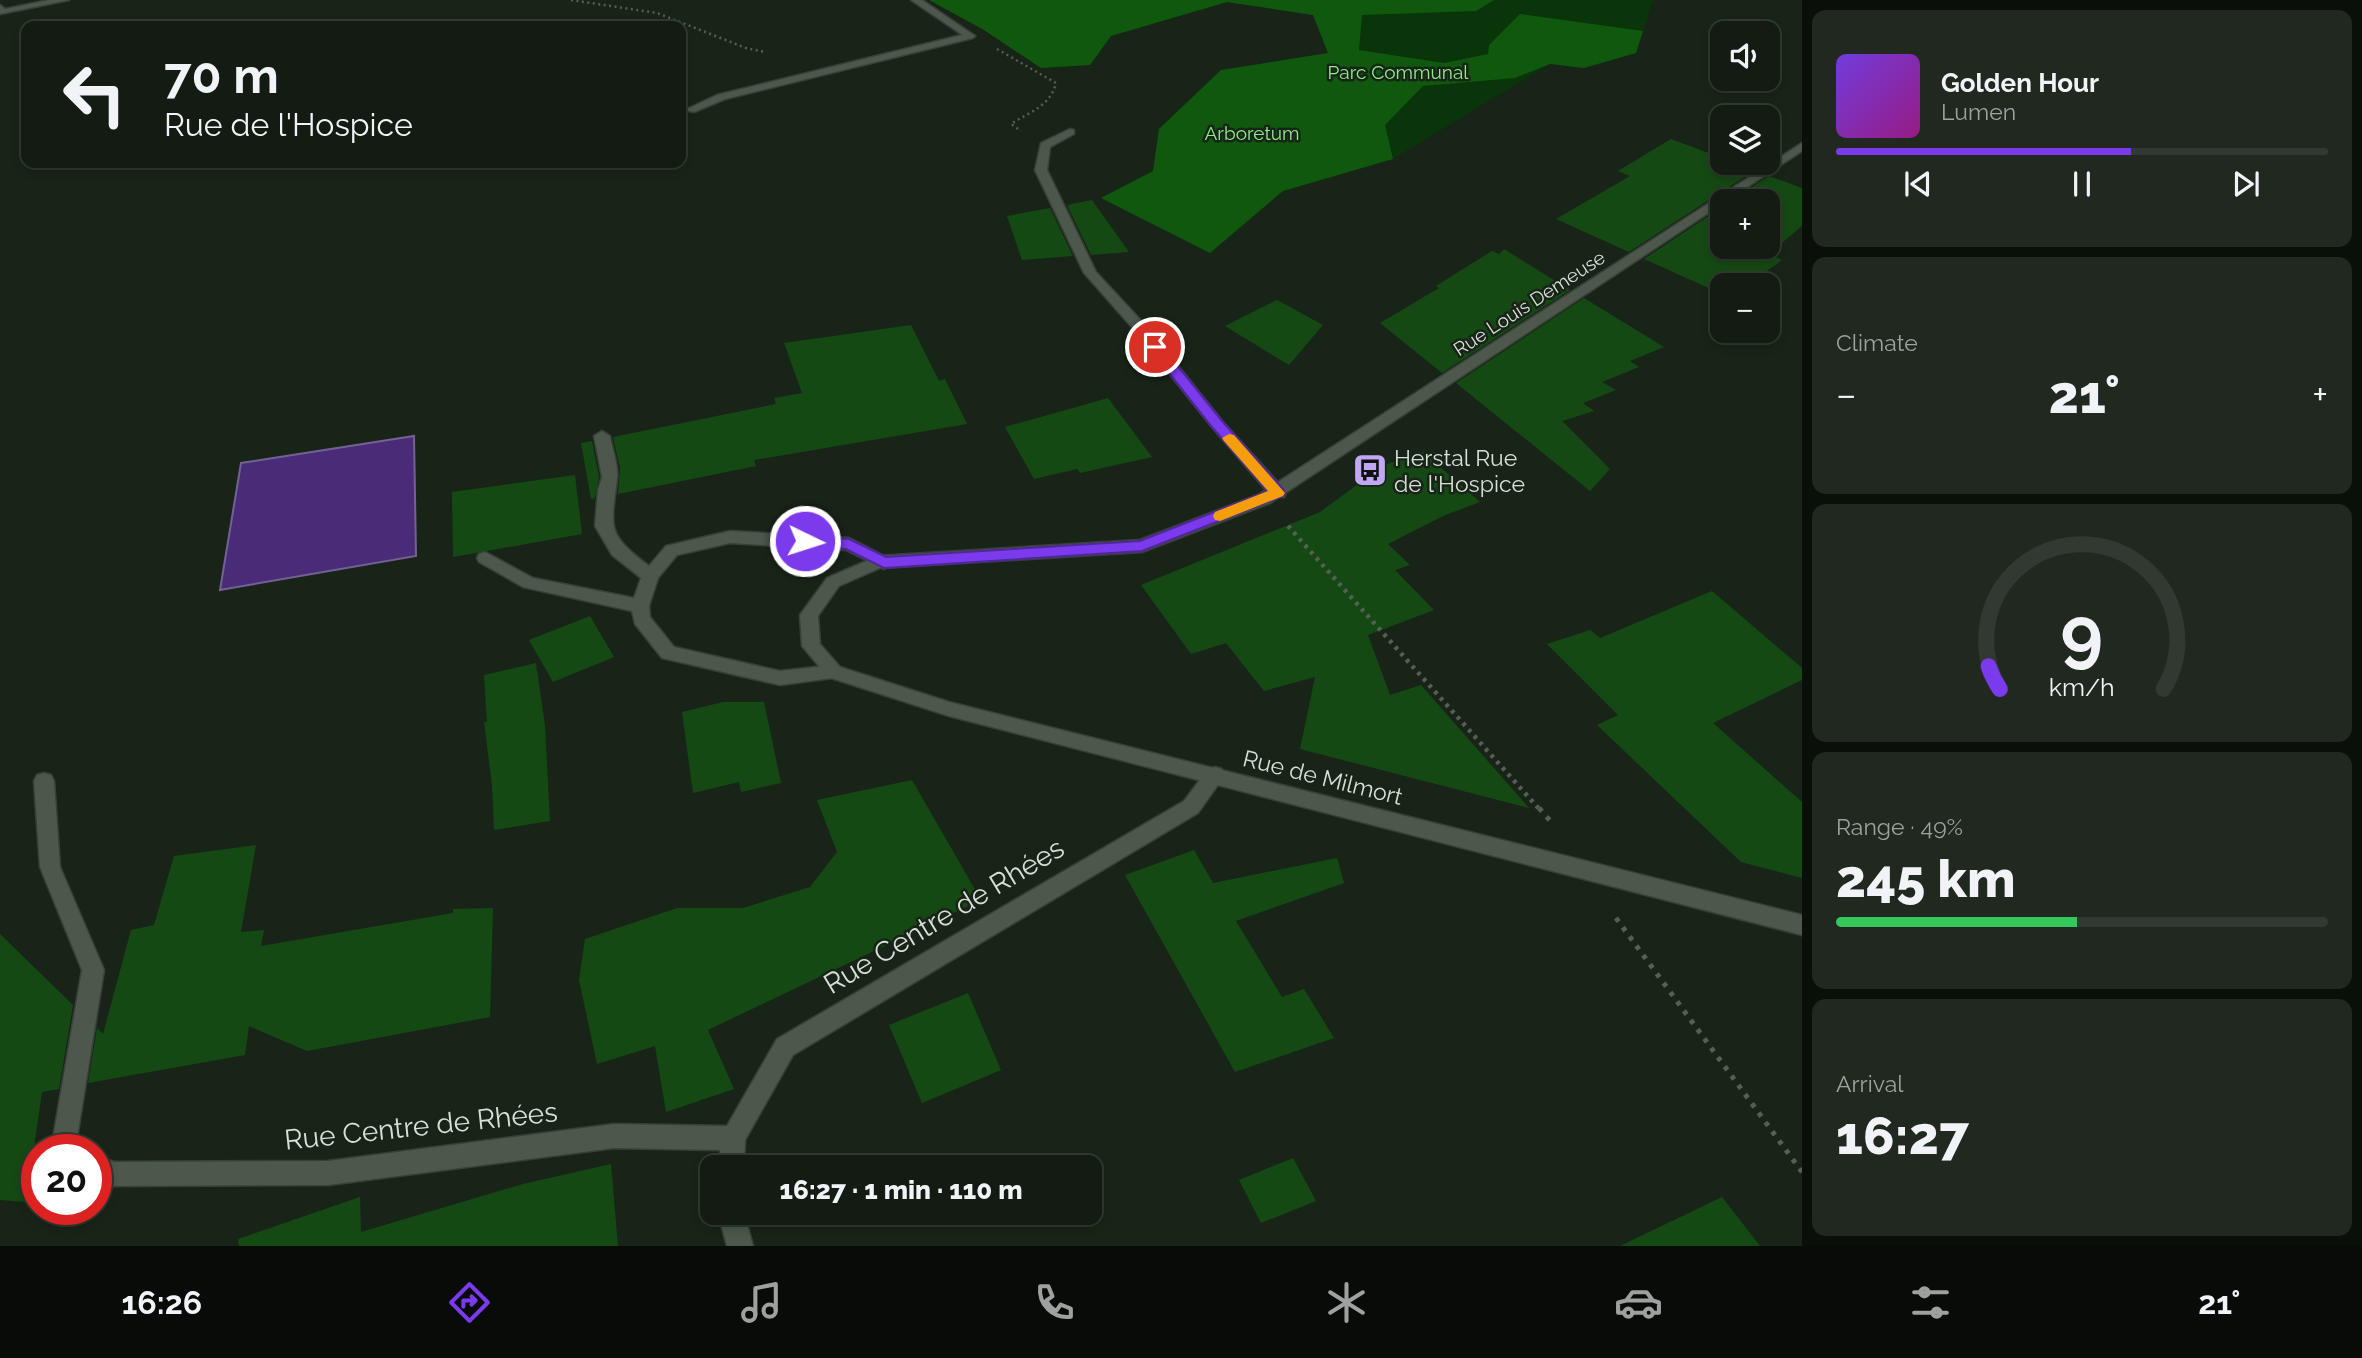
<!DOCTYPE html>
<meta charset="utf-8">
<style>
body{margin:0;font-family:Raleway,sans-serif;background:#202820;color:#f1f3f6;height:100vh;display:flex;flex-direction:column;font-size:26px;white-space:nowrap}
*{box-sizing:border-box;margin:0}
p{font-size:23px;color:#9da19f}
.icon{flex:none;width:38px;height:38px;fill:none;stroke:currentColor;stroke-width:2;stroke-linecap:round;stroke-linejoin:round}
.map{position:relative;flex:1;overflow:hidden}
.details{display:flex;flex-direction:column;gap:10px;padding:10px;background:#0a0f0a;width:560px}
.details>*{flex:none}
.hud{position:absolute;left:21px;top:21px;width:665px;height:147px;border-radius:14px;box-shadow:0 4px 10px #0003,0 0 0 2px #323932;background:#131b12;color:#f1f3f6;overflow:hidden}
.tools{position:absolute;left:1710px;top:21px;display:grid;gap:14px}
.tools a{display:grid;place-items:center;width:70px;height:70px;border-radius:14px;background:#131b12;box-shadow:0 4px 10px #0003,0 0 0 2px #323932;font-size:35px}
.speed{position:absolute;left:21px;top:1134px;display:flex;gap:14px;font-size:35px;font-weight:700;text-align:center}
.speed>*{display:grid;place-content:center;width:91px;height:91px;border-radius:50%;background:#131b12;box-shadow:0 4px 10px #0003,0 0 0 2px #323932;line-height:1}
.speed .limit{border:10px solid #d22;background:#fff;color:#111}
.pin{position:absolute;display:grid;place-items:center;width:60px;height:60px;color:#fff;margin:-30px;border:4px solid #fff;border-radius:50%;box-shadow:0 2px 7px #0007}
.me{position:absolute;width:77px;margin:-38px;rotate:94deg;stroke-linejoin:round;filter:drop-shadow(0 0 5px #0008)}
.turn{display:flex;align-items:center;gap:24px;height:147px;padding:0 28px;font-size:32px}
.turn .icon{width:91px;height:91px;stroke-width:2.5}
.turn b{display:block;font-size:49px;line-height:60px}
.big{font-size:52px;font-weight:800;line-height:1.1}
.details .widget{flex:1;display:flex;flex-direction:column;justify-content:center;gap:10px;min-width:0;padding:0 24px;border-radius:14px;background:#202820}
.details .dial{align-items:center;gap:0}
.dial svg{height:182px;overflow:visible;fill:none;stroke:#323932;stroke-width:7;stroke-linecap:round;text-anchor:middle}
.dial text{fill:#f1f3f6;stroke:none}
.song{display:flex;align-items:center;gap:21px}
.cover{width:84px;height:84px;border-radius:10px;background:linear-gradient(135deg,hsl(260 70% 55%),hsl(310 70% 35%))}
.played{height:7px;border-radius:4px;background:linear-gradient(90deg,#7c3aed 60%,#323932 60%)}
.keys{display:flex;justify-content:space-around;direction:ltr}
.heat{display:flex;justify-content:space-between;align-items:center;font-size:38px;direction:ltr}
.charge{height:10px;border-radius:5px;background:linear-gradient(90deg,#34c759 49%,#323932 0)}
.trip{position:absolute;left:700px;top:1155px;width:402px;height:70px;border-radius:14px;background:#131b12;box-shadow:0 4px 10px #0003,0 0 0 2px #323932;font-weight:800;line-height:70px;text-align:center}
.menu{display:flex;height:112px;justify-content:space-around;align-items:center;background:#080b07;color:#9da19f}
.menu .icon{width:49px;height:49px}
.menu .active{color:#7c3aed}
.menu b{font-size:32px;color:#f1f3f6}
main{display:flex;flex:1;min-height:0}
.map>svg:first-child{display:block}
.green{fill:#0a3409}
.forest{fill:#0f580e}
.water{fill:#492b77;stroke:#746194;stroke-width:2}
.building{fill:#154913}
.lines{fill:none;stroke-linecap:round;stroke-linejoin:round}
.service-casing{stroke:#383f37;stroke-width:3}
.minor-casing{stroke:#383f37;stroke-width:3}
.tertiary-casing{stroke:#383f37;stroke-width:3}
.path-far2{stroke:#555f54;stroke-width:2.5;stroke-dasharray:2 3.5;stroke-linecap:butt}
.path-far1{stroke:#555f54;stroke-width:4.5;stroke-dasharray:3.5 5;stroke-linecap:butt}
.path{stroke:#555f54;stroke-width:5;stroke-dasharray:4.5 7;stroke-linecap:butt}
.service{fill:#4c584b;fill-rule:evenodd}
.minor{fill:#4c584b;fill-rule:evenodd}
.tertiary{fill:#4c584b;fill-rule:evenodd}
.route{fill:#7c3aed;stroke:#51269a;stroke-width:2}
.slow{fill:#f59e0b}
.labels{text-anchor:middle;dominant-baseline:central;stroke-width:5;stroke-linejoin:round;paint-order:stroke}
.far-park-label{font-size:19px;fill:#91eb8b;stroke:#192418}
.far-street-label{font-size:19px;fill:#d8dfd7;stroke:#192418}
.poi-label{font-size:23px;fill:#d8dfd7;stroke:#192418;text-anchor:start}
.street-label{font-size:23px;fill:#d8dfd7;stroke:#192418}
.near-street-label{font-size:28px;fill:#d8dfd7;stroke:#192418}
</style>
<main>
<div class="map">
<svg width="1802" height="1246" viewBox="0 0 1802 1246">
<rect width="100%" height="100%" fill="#192418"/>
<path class="green" d="M929,0H1653L1636,53L1584,68L1550,64L1393,159L1283,191L1210,253L1101,198L1153,171L1159,129L1221,70L1328,53L1313,15L1227,2L1111,36L1090,65L1041,68L984,30Z"/>
<path class="forest" d="M929,0H1494L1476,11L1362,15L1359,50L1444,63L1488,54L1489,45L1520,14L1643,31L1636,53L1584,68L1550,64L1515,78L1423,86L1385,125L1393,159L1283,191L1210,253L1101,198L1153,171L1159,129L1221,70L1328,53L1313,15L1227,2L1111,36L1090,65L1041,68L984,30Z"/>
<path class="water" d="M414,436L416,556L220,590L241,463Z"/>
<g class="building">
<path d="M1671,139L1722,158V163H1735L1755,170L1629,252L1556,219L1630,176L1618,171Z"/>
<path d="M1769,176L1802,188V226L1769,254L1782,260L1748,285H1722V294L1644,259L1722,207V247H1768V201H1730Z"/>
<path d="M1092,200L1129,252L1091,255L1067,205Z"/>
<path d="M1050,208L1073,256L1022,260L1007,216Z"/>
<path d="M1504,249L1570,290L1442,373L1380,323L1439,288L1436,286L1492,251L1499,254Z"/>
<path d="M1584,298L1664,347L1630,361L1639,367L1602,382L1616,390L1583,403L1594,411L1562,421L1610,469L1590,491L1456,383Z"/>
<path d="M1277,300L1323,325L1289,365L1225,326Z"/>
<path d="M911,325L939,381L945,379L967,424L754,460L756,466L618,494L620,468L613,437L776,404L774,398L802,393L784,343Z"/>
<path d="M1108,398L1152,457L1080,473L1077,469L1034,479L1005,427Z"/>
<path d="M592,441L599,477L595,498L591,499L581,443Z"/>
<path d="M1423,452L1480,502L1443,516L1388,544L1410,565L1395,570L1434,610L1368,635L1390,695L1421,685L1529,808L1300,749L1315,677L1264,691L1226,643L1191,654L1141,585L1320,512L1384,465Z"/>
<path d="M575,475L582,534L453,557L452,492Z"/>
<path d="M1712,591L1802,668V680L1713,723L1802,802V878L1741,862L1597,725L1618,715L1547,644L1590,630L1600,638Z"/>
<path d="M590,616L614,657L553,682L529,640Z"/>
<path d="M536,663L545,726L550,821L494,830L492,785L484,722H487L484,675Z"/>
<path d="M723,702H764L781,783L741,792L739,782L693,793L682,712Z"/>
<path d="M912,780L981,900L708,1030L734,1089L666,1112L655,1046L597,1064L579,980L585,939L677,908H743L810,887L837,852L817,800Z"/>
<path d="M256,845L241,932L264,930L261,946L453,913V909L493,908L490,1017L307,1051L249,1026L245,1055L88,1083L97,1028L103,1034L131,930L154,925L174,856Z"/>
<path d="M1194,850L1213,883L1337,858L1344,883L1236,921L1282,997L1304,989L1334,1038L1235,1072L1125,875Z"/>
<path d="M0,934L73,1005L59,1089L42,1092L26,1202L0,1200Z"/>
<path d="M968,993L1001,1070L922,1103L889,1025Z"/>
<path d="M1293,1158L1316,1201L1261,1223L1239,1180Z"/>
<path d="M611,1164L618,1246H239L238,1239L360,1197L361,1232L523,1184Z"/>
<path d="M1722,1197L1760,1246H1620Z"/>
</g>
<g class="lines">
<g class="service-casing">
<g id="service">
<path d="M49,0H69L0,14V5L5,9Z"/>
<path d="M970,33L975,36L973,38L725,99L694,112L685,110L717,95Z"/>
<path d="M1070,129L1074,130V134L1050,147L1047,170L1096,272L1147,327L1222,421L1284,489L1286,493L1284,497H1272L1212,427L1137,333L1084,273L1035,170L1041,143Z"/>
<path d="M602,431L610,436C612,449 619,466 617,479C611,529 606,533 649,566L666,546L730,531L849,538L890,559L892,563L884,569L846,550L730,543L677,555L658,578L649,606L650,617L674,647L780,671L834,665L840,667L843,672L840,677L780,685L662,658L635,624L632,611L523,587L479,562L477,558L479,554L485,552L533,578L634,598L641,578L612,555L595,526L598,490L602,477L594,436Z"/>
<path d="M44,773L51,775L54,781L60,867L104,970L75,1150H51L82,970L40,867L34,781L37,775Z"/>
<path d="M96,1156L123,1165L126,1174L123,1183L114,1186L96,1180Z"/>
</g>
</g>
<g class="minor-casing">
<g id="minor">
<path d="M911,0H922L975,36L967,38Z"/>
<path d="M1215,767L1222,769L1225,775L1198,813L793,1055L745,1140L744,1167H720V1150L614,1148L328,1185L114,1186L105,1183L102,1174L105,1165L114,1162L328,1161L614,1124L727,1126L777,1039L1184,801L1208,769Z"/>
<path d="M718,1213H744L753,1246H727Z"/>
</g>
</g>
<g class="tertiary-casing">
<path id="tertiary" d="M1802,143V151L1726,201H1722V204L1270,503L1142,552L880,568L839,586L818,616L820,644L840,667L949,702L1802,915V935L949,716L828,677L802,646L800,615L827,578L878,556L1140,540L1258,495Z"/>
</g>
<g class="path-far2">
<path d="M571,0L657,13L746,48L765,52"/>
<path d="M997,49L1056,83C1050,107 1029,112 1011,124L1021,131"/>
</g>
<path class="path-far1" d="M1288,526L1540,810"/>
<g class="path">
<path d="M1539,808L1552,823"/>
<path d="M1616,918L1802,1172"/>
</g>
<use href="#service" class="service"/>
<use href="#minor" class="minor"/>
<use href="#tertiary" class="tertiary"/>
</g>
<path class="route" d="M1155,343L1160,344L1222,421L1283,489L1285,493L1283,496L1142,551L884,568L846,549L805,546L798,541L805,536L849,539L886,557L1140,541L1268,491L1212,427L1151,350V344Z"/>
<path class="slow" d="M1229,434L1234,435L1285,493L1283,496L1220,521L1215,520L1213,516L1215,512L1268,491L1224,441L1222,438Z"/>
<defs>
<g id="bus-square" transform="scale(1.75)"><rect x="-9" y="-9" width="18" height="18" rx="4" fill="#c0a8f4" stroke="#192418"/><path d="M-5-6H5V4H4V6H2V4H-2V6H-4V4H-5ZM-3.5-4V0h7V-4ZM-3.5 1.2v1.5H-2V1.2ZM2 1.2v1.5H3.5V1.2Z" fill="#111"/></g>
</defs>
<g fill-rule="evenodd">
<use href="#bus-square" x="1370" y="470"/>
</g>
<g class="labels">
<g class="far-park-label">
<text x="1398" y="72">Parc Communal</text>
<text x="1252" y="133">Arboretum</text>
</g>
<g class="far-street-label">
<text transform="translate(1529 303) rotate(-33)">Rue Louis Demeuse</text>
</g>
<g class="poi-label">
<text x="1394" y="457">Herstal Rue<tspan x="1394" dy="26">de l'Hospice</tspan></text>
</g>
<g class="street-label">
<text transform="translate(1323 777) rotate(14)">Rue de Milmort</text>
</g>
<g class="near-street-label">
<text transform="translate(944 916) rotate(-31)">Rue Centre de Rhées</text>
<text transform="translate(421 1126) rotate(-6)">Rue Centre de Rhées</text>
</g>
</g>
</svg>
<div class="tools">
<a><svg class="icon" aria-label="sound" viewBox="0 0 24 24"><path d="M4 9h4l5-4v14l-5-4H4zM17 9q2 3 0 6"/></svg></a>
<a><svg class="icon" aria-label="layers" viewBox="0 0 24 24"><path d="M12 4l9 5-9 5-9-5zM3 14l9 5 9-5"/></svg></a>
<a>+</a>
<a>−</a>
</div>
<div class="speed"><div class="limit">20</div></div>
<div class="pin" style="left:1155px;top:347px;background:#d93025"><svg class="icon" aria-label="arrive" viewBox="0 0 24 24"><path d="M6 21V4h12l-3 4 3 4H6"/></svg></div>
<svg class="me" style="left:805px;top:541px" viewBox="-20 -20 40 40"><circle r="17" fill="#7c3aed" stroke="#fff" stroke-width="3"/><path d="M0-11L8 9 0 5-8 9z" fill="#fff"/></svg>
<div class="trip">16:27 · 1 min · 110 m</div>
<div class="hud">
<div class="turn"><svg class="icon" aria-label="left" viewBox="0 0 24 24"><path d="M17 20v-9H6M10 6l-5 5 5 5"/></svg><div><b>70 m</b>Rue de l'Hospice</div></div>
</div>
</div>
<section class="details">
<div class="widget">
<div class="song"><i class="cover"></i><div><b>Golden Hour</b><p>Lumen</p></div></div>
<div class="played"></div>
<div class="keys"><svg class="icon" aria-label="previous" viewBox="0 0 24 24"><path d="M18 5L8 12l10 7zM5 5v14"/></svg><svg class="icon" aria-label="pause" viewBox="0 0 24 24"><path d="M8 5v14M16 5v14"/></svg><svg class="icon" aria-label="next" viewBox="0 0 24 24"><path d="M6 5l10 7-10 7zM19 5v14"/></svg></div>
</div>
<div class="widget"><p>Climate</p>
<div class="heat"><a>−</a><b class="big">21°</b><a>+</a></div>
</div>
<div class="widget dial"><svg viewBox="0 0 100 80">
<path d="M14 69A42 42 0 1 1 86 69"/>
<path d="M14 69A42 42 0 0 1 9 59" stroke="#7c3aed"/>
<text x="50" y="56" font-size="32" font-weight="700">9</text>
<text x="50" y="72" font-size="11">km/h</text>
</svg></div>
<div class="widget"><p>Range · 49%</p><b class="big">245 km</b><div class="charge"></div></div>
<div class="widget"><p>Arrival</p><b class="big">16:27</b></div>
</section>
</main>
<nav class="menu">
<b>16:26</b>
<svg class="icon active" aria-label="directions" viewBox="0 0 24 24"><path d="M12 3l9 9-9 9-9-9zM9 14v-3h6M13 9l2 2-2 2"/></svg>
<svg class="icon" aria-label="music" viewBox="0 0 24 24"><path d="M9 18V5l10-2v13"/><circle cx="6" cy="18" r="3"/><circle cx="16" cy="16" r="3"/></svg>
<svg class="icon" aria-label="phone" viewBox="0 0 24 24"><path d="M5 4h4l2 5-3 2q2 4 5 5l2-3 5 2v4C11 20 4 13 5 4z"/></svg>
<svg class="icon" aria-label="climate" viewBox="0 0 24 24"><path d="M12 3v18M4 7l16 10M4 17L20 7"/></svg>
<svg class="icon" aria-label="car" viewBox="0 0 24 24"><path d="M5 17H2v-5l4-1 3-4h7l3 4 3 1v5h-3M9 17h6M6 11h13"/><circle cx="7" cy="17" r="2"/><circle cx="17" cy="17" r="2"/></svg>
<svg class="icon" aria-label="filters" viewBox="0 0 24 24"><path d="M4 7h16M4 17h16"/><circle cx="9" cy="7" r="2"/><circle cx="15" cy="17" r="2"/></svg>
<b>21°</b>
</nav>
